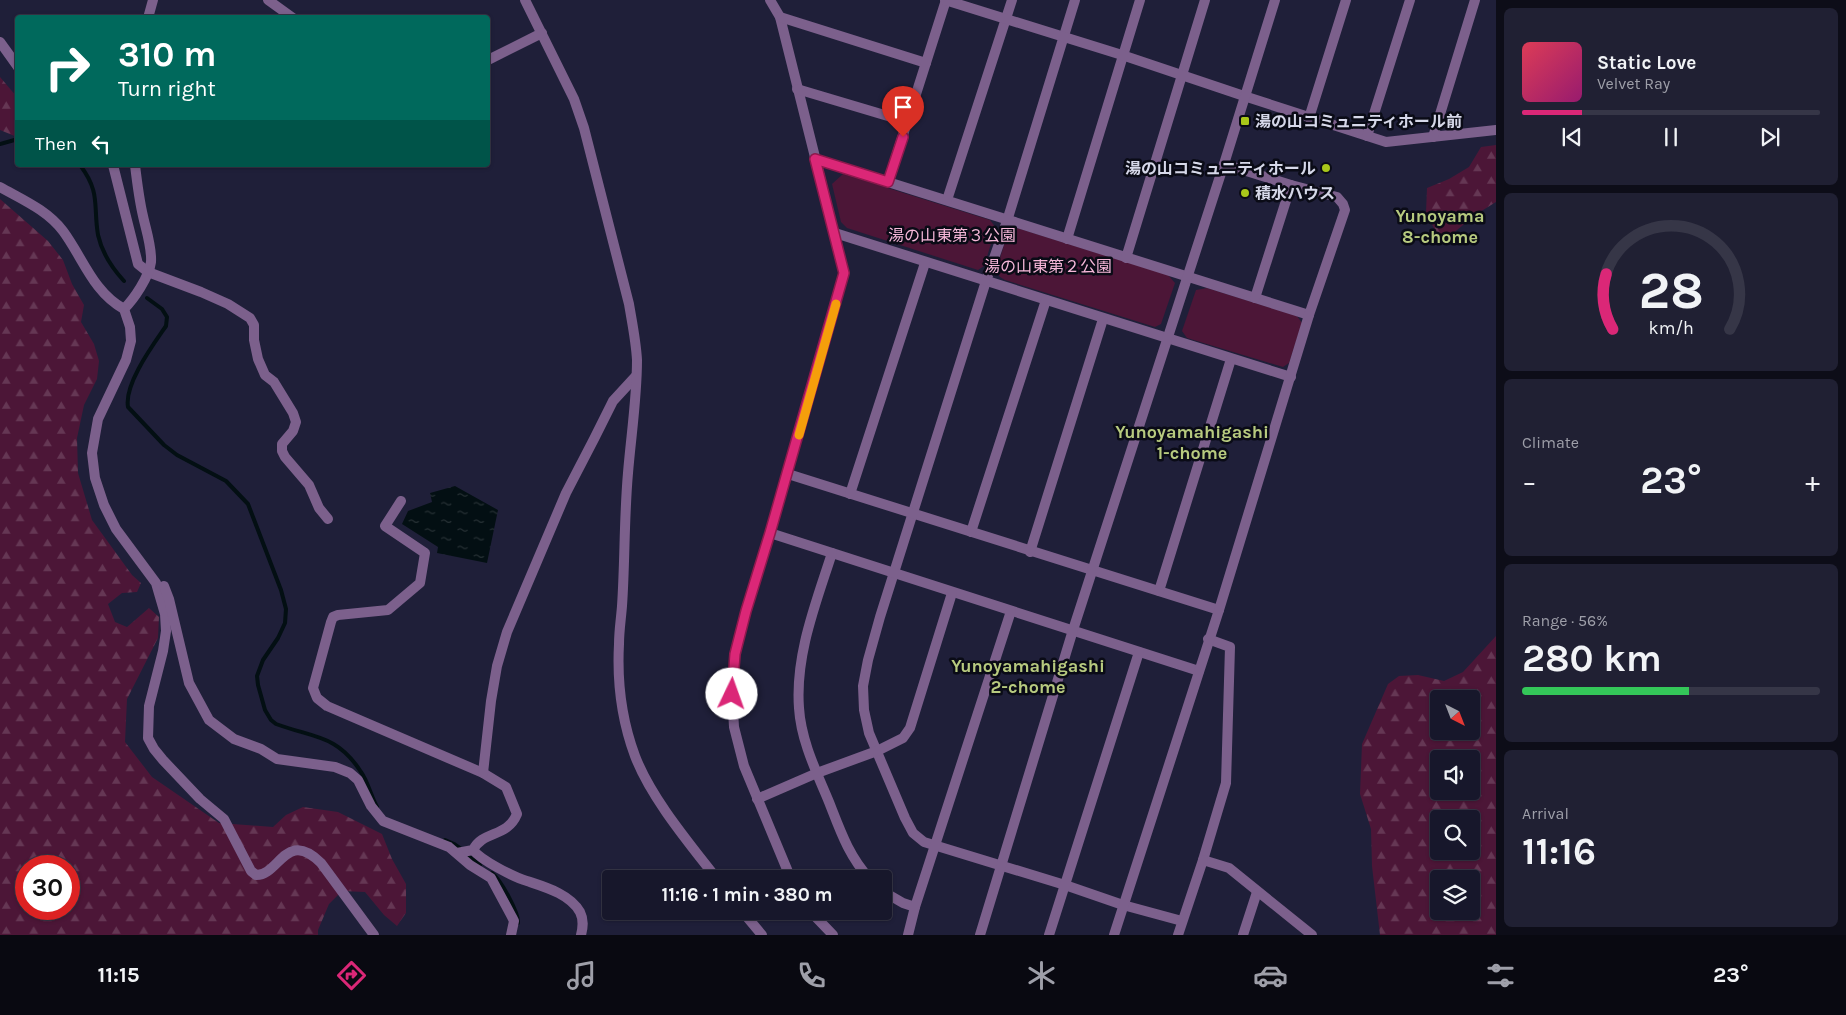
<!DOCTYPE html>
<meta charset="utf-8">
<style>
body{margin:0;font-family:Karla,"Noto Sans JP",sans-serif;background:#202033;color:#f1f3f6;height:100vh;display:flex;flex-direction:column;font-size:19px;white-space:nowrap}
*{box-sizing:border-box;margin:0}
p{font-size:16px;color:#9e9fa9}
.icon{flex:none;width:28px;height:28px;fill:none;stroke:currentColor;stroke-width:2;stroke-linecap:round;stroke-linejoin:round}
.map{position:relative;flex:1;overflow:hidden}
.side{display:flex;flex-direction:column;gap:8px;padding:8px;background:#0d0d18;width:350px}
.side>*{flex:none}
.guide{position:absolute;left:15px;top:15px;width:475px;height:152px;border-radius:5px;box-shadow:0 1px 4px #0004,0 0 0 1px #363647;background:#00695c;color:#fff;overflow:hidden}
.needle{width:32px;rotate:138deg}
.controls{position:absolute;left:1430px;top:690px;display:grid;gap:10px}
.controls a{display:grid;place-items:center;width:50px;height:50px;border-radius:5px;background:#17172b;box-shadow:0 1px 4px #0004,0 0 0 1px #363647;font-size:25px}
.speed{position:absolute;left:15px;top:855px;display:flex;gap:10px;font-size:25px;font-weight:700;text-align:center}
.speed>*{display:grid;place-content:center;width:65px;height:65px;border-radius:50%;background:#17172b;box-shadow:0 1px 4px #0004,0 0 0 1px #363647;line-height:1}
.speed .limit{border:8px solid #d22;background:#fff;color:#111}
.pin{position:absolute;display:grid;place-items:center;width:42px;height:42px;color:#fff;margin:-51px -21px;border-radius:50% 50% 50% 0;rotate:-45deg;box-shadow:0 0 5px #0007}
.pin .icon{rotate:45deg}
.me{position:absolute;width:55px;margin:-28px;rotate:3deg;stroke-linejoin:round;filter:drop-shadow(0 0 4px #0008)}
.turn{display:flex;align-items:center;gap:18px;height:105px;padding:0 20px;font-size:22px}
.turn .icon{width:65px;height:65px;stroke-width:2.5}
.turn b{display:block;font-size:35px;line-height:42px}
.then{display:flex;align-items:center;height:48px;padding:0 20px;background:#0003;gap:10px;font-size:19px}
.big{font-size:38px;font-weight:700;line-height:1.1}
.side .widget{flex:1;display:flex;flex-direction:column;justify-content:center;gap:8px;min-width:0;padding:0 18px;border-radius:8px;background:#202033}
.side .dial{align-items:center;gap:0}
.dial svg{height:130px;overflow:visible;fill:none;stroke:#363647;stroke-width:7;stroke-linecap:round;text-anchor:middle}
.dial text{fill:#f1f3f6;stroke:none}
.song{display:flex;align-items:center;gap:15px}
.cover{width:60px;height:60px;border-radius:8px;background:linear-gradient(135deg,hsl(350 70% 55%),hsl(320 70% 35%))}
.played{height:5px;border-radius:2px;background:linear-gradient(90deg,#db2777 20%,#363647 20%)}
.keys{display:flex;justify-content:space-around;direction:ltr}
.heat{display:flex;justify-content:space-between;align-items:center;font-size:28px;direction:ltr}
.charge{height:8px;border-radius:4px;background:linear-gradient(90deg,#34c759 56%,#363647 0)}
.trip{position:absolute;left:602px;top:870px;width:290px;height:50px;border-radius:5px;background:#17172b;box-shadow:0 1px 4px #0004,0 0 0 1px #363647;font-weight:700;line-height:50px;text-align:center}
.tab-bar{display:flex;height:80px;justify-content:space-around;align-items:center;background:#090911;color:#9e9fa9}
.tab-bar .icon{width:35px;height:35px}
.tab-bar .selected{color:#db2777}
.tab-bar b{font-size:22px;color:#f1f3f6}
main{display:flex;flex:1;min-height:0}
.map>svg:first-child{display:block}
.green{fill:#4c1637}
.forest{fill:url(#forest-firs);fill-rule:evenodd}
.water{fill:url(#water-ripples)}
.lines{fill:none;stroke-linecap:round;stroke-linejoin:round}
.stream{stroke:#030f13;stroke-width:4}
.minor{stroke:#7c608c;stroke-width:10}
.tertiary{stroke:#7c608c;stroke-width:10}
.route-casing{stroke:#8e194d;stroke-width:12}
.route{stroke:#db2777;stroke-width:9}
.slow{stroke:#f59e0b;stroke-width:9}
.poi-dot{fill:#a9c71a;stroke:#0a0b16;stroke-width:2}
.labels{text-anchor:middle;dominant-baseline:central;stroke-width:5;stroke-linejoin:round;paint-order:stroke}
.poi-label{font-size:16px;font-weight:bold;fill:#d6d8e9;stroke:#0a0b16;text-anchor:start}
.park-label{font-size:16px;fill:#f5b7d8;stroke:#0a0b16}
.neighbourhood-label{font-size:18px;font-weight:bold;fill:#b7ca7f;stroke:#0a0b16}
</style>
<main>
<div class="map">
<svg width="1496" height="935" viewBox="0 0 1496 935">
<defs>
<pattern id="forest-firs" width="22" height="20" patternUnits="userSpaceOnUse" patternTransform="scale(1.25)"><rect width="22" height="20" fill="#4c1637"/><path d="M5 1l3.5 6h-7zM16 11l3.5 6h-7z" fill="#653754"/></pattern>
<pattern id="water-ripples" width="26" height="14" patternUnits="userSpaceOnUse" patternTransform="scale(1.25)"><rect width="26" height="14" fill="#030f13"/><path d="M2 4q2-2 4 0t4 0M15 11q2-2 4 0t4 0" fill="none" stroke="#273135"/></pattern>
</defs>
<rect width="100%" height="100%" fill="#1f1f39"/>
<g class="green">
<path d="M843,174L990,220L996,228L984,266L978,270L847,228L841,222L832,184Z"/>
<path d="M1017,228L1168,275L1175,283L1161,324L1155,327L1005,280L1000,277L996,271L1009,229Z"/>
<path d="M1207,288L1297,316L1302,323L1289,363L1283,367L1187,338L1182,331L1196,290Z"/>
</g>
<g class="forest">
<path d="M0,77L17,97V137L0,130Z"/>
<path d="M1496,145V202L1475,215L1451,235L1437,234L1426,213L1427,188L1449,179L1469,167L1481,147Z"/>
<path d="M0,199L48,241L63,260L72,284L84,305L81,322L94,344L99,361L97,379L84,405L77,438L78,473L92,520L132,575L141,583L137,592L122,593L108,604L115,622L127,627L149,608L159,617L158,638L127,699L125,742L152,777L219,823L273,827L286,815L303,807L338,812L382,834L392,859L406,884V913L397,926L384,915L365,892L342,891L329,904L318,930V935H0ZM26,866H69V909H26Z"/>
<path d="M1496,636V935H1380L1372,866L1371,829L1360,794L1362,744L1388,684L1399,676L1418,675L1444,681L1463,672ZM1439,699H1471V731H1439ZM1439,759H1471V791H1439ZM1439,819H1471V851H1439ZM1439,879H1471V911H1439Z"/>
</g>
<path class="water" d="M455,486L498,510L487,563L437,553L438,547L402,524L408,511L432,502L430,493Z"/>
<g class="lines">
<g class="stream">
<path d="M0,144L18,139"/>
<path d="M80,165C101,193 93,205 98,235C102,253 112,268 124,281"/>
<path d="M147,298L162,309L167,317L166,326C153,345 124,384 128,407L164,445L177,455L226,481L248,504L281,590L286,609L285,623L278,638L263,660L257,676L258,685L265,710L271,720L276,724C313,738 337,734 361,772C368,782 371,796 377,807"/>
<path d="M445,840L454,844L461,849"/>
<path d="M466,854L480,865"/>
<path d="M492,873C501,880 519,913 518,923"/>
</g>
<g class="minor">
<path d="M770,0L780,17L844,273L770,533L746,611L735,654L732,694L734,727L744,766L791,879"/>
<path d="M1075,0L1007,221L986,281L880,617L868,660L863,686L864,710L869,733L905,818L913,833L924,842L1065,885L1123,905L1182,921"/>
<path d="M780,17L926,63"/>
<path d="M0,42L18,67"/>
<path d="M797,89L908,122"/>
<path d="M1244,96L1386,142L1496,130"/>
<path d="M1309,118L1346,0"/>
<path d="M1367,136L1410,0"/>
<path d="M1433,137L1475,0"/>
<path d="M815,159L1309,315"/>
<path d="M1224,164L1291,185"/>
<path d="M113,165L138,264L148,272L201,292L228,304L250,318L254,325V340L258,359L265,375L274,382L293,413L296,422L293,431L282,444V451L285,457L309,485L319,508L328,519"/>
<path d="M888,182L946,0"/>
<path d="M0,187C23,200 47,210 63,231C83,258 93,292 124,309L130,327L131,341L126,360L98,419L92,453L95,478L104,505L116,529L156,583L165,614L166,631L163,651L149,706L148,738L154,749L163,760L200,799L224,819L251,871L256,875C279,876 286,828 321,863L374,935"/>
<path d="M947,200L1012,0"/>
<path d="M835,233L1291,377"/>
<path d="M1067,239L1140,0"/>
<path d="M1126,258L1205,0"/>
<path d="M788,474L1219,610"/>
<path d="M850,494L925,263"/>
<path d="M401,501L385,526L425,553L420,583L388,610L338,615L333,617L331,622L313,688L317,698L327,706L483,773L506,787L517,814C507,838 483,830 473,850L457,853"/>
<path d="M971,532L1046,300"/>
<path d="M770,533L1199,671"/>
<path d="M1030,552L1103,319"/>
<path d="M832,553C816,603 795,655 799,708C801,741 817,773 829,802C840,830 849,857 870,879"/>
<path d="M164,586L169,599L189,683L209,720L234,739L261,749L277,759L335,767L350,773L358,780L371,806L383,821L449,847L470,865L491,878L512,917L514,921L511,935"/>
<path d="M1159,591L1231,359"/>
<path d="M1208,639L1230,647L1226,783L1203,860L1229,868L1312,935"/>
<path d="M483,773L491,701L497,666L507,632L566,493L594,439L613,401L636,376"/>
<path d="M757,799L817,773L877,751L903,738L910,728L952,593"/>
<path d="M473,850C481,860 513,877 527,881C545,887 570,894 580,912C584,920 583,927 581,935"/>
<path d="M884,892L903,903L915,907"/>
<path d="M810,911L833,935"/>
<path d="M908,935L915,907L1011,611"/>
<path d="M1049,935L1139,652"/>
<path d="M1114,935L1219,610L1309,315L1345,210L1343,204L1337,197L1291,185L1255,298"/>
<path d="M1178,935L1203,860"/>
<path d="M1243,935L1257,892"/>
</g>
<g class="tertiary">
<path d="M268,0L293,18"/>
<path d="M525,0L574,99L584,128L629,304C632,322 636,341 637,360C637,398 631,436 628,473C624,518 625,562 622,606C621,619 619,631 619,644C617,681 622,721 635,756C651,798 689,843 717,879"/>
<path d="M945,0L1122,55L1244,96"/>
<path d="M148,18L153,0"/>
<path d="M488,60L542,33"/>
<path d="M124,309C134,299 149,277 151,262C152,247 146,230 143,216C139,199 137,182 135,165"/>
<path d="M742,911L762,935"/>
<path d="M980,935L1073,630L1224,164L1275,0"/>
</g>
</g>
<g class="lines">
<g class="route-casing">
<path id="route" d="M732,694L735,654L746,611L770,533L844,273L815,159L888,182L903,137"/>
</g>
<use href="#route" class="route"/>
<path class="slow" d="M799,435L836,304"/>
</g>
<g class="poi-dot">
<rect x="1240" y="116" width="10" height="10" rx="2.5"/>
<circle cx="1326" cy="168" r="5"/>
<circle cx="1245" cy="193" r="5"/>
</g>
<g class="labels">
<g class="poi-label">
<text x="1255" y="121">湯の山コミュニティホール前</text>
<text x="1316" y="168" text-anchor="end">湯の山コミュニティホール</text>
<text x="1255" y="193">積水ハウス</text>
</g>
<g class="park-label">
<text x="952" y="235">湯の山東第３公園</text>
<text x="1048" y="266">湯の山東第２公園</text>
</g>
<g class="neighbourhood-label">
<text x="1440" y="216">Yunoyama<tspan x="1440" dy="21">8-chome</tspan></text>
<text x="1192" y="432">Yunoyamahigashi<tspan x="1192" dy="21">1-chome</tspan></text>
<text x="1028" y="666">Yunoyamahigashi<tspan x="1028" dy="21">2-chome</tspan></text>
</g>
</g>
</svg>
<div class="controls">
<a><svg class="needle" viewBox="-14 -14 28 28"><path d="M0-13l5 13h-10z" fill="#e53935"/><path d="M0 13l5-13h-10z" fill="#9e9fa9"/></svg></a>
<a><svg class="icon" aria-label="sound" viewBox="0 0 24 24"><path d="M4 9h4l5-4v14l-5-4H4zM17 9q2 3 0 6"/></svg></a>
<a><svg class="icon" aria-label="search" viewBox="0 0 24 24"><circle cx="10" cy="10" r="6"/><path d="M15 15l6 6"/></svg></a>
<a><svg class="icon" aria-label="layers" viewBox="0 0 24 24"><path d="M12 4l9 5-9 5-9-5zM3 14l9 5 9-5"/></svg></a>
</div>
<div class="speed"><div class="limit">30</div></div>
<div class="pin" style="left:903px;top:137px;background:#d93025"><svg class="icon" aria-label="arrive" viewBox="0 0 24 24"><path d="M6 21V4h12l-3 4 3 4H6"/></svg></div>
<svg class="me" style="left:732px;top:694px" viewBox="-20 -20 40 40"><circle r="19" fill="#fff"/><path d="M0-13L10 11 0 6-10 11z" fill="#db2777"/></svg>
<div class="trip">11:16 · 1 min · 380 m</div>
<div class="guide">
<div class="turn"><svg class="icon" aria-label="right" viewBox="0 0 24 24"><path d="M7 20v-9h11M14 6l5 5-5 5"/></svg><div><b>310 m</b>Turn right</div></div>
<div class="then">Then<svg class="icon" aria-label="left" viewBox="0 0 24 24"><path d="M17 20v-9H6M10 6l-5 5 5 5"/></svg></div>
</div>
</div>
<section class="side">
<div class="widget">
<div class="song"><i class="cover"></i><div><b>Static Love</b><p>Velvet Ray</p></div></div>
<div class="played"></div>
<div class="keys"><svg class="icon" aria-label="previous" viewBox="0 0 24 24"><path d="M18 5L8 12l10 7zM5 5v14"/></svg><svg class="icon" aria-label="pause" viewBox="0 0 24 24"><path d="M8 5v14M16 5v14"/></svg><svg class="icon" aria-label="next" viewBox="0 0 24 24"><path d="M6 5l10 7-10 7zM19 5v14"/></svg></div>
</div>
<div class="widget dial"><svg viewBox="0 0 100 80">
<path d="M14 69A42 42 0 1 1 86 69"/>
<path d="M14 69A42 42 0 0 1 10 35" stroke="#db2777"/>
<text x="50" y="56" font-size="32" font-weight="700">28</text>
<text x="50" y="72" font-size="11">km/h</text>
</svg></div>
<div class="widget"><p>Climate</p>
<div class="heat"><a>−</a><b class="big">23°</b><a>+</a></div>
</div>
<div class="widget"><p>Range · 56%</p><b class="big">280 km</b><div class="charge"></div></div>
<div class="widget"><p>Arrival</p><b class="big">11:16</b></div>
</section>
</main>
<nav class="tab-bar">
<b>11:15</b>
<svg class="icon selected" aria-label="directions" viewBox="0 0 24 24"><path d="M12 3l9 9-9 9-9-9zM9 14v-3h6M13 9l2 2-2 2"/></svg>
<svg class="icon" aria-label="music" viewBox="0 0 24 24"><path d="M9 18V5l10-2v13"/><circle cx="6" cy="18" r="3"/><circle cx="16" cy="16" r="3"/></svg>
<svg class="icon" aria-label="phone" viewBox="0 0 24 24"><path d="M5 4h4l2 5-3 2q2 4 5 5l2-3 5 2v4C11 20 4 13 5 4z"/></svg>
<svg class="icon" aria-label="climate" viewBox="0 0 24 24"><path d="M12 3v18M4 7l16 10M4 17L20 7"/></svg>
<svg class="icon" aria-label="car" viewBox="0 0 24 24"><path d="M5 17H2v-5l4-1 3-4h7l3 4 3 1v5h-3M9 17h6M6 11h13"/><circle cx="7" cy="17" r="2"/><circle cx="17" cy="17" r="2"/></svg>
<svg class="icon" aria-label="filters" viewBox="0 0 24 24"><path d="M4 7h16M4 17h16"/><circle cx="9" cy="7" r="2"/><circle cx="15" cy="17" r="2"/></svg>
<b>23°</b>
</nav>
